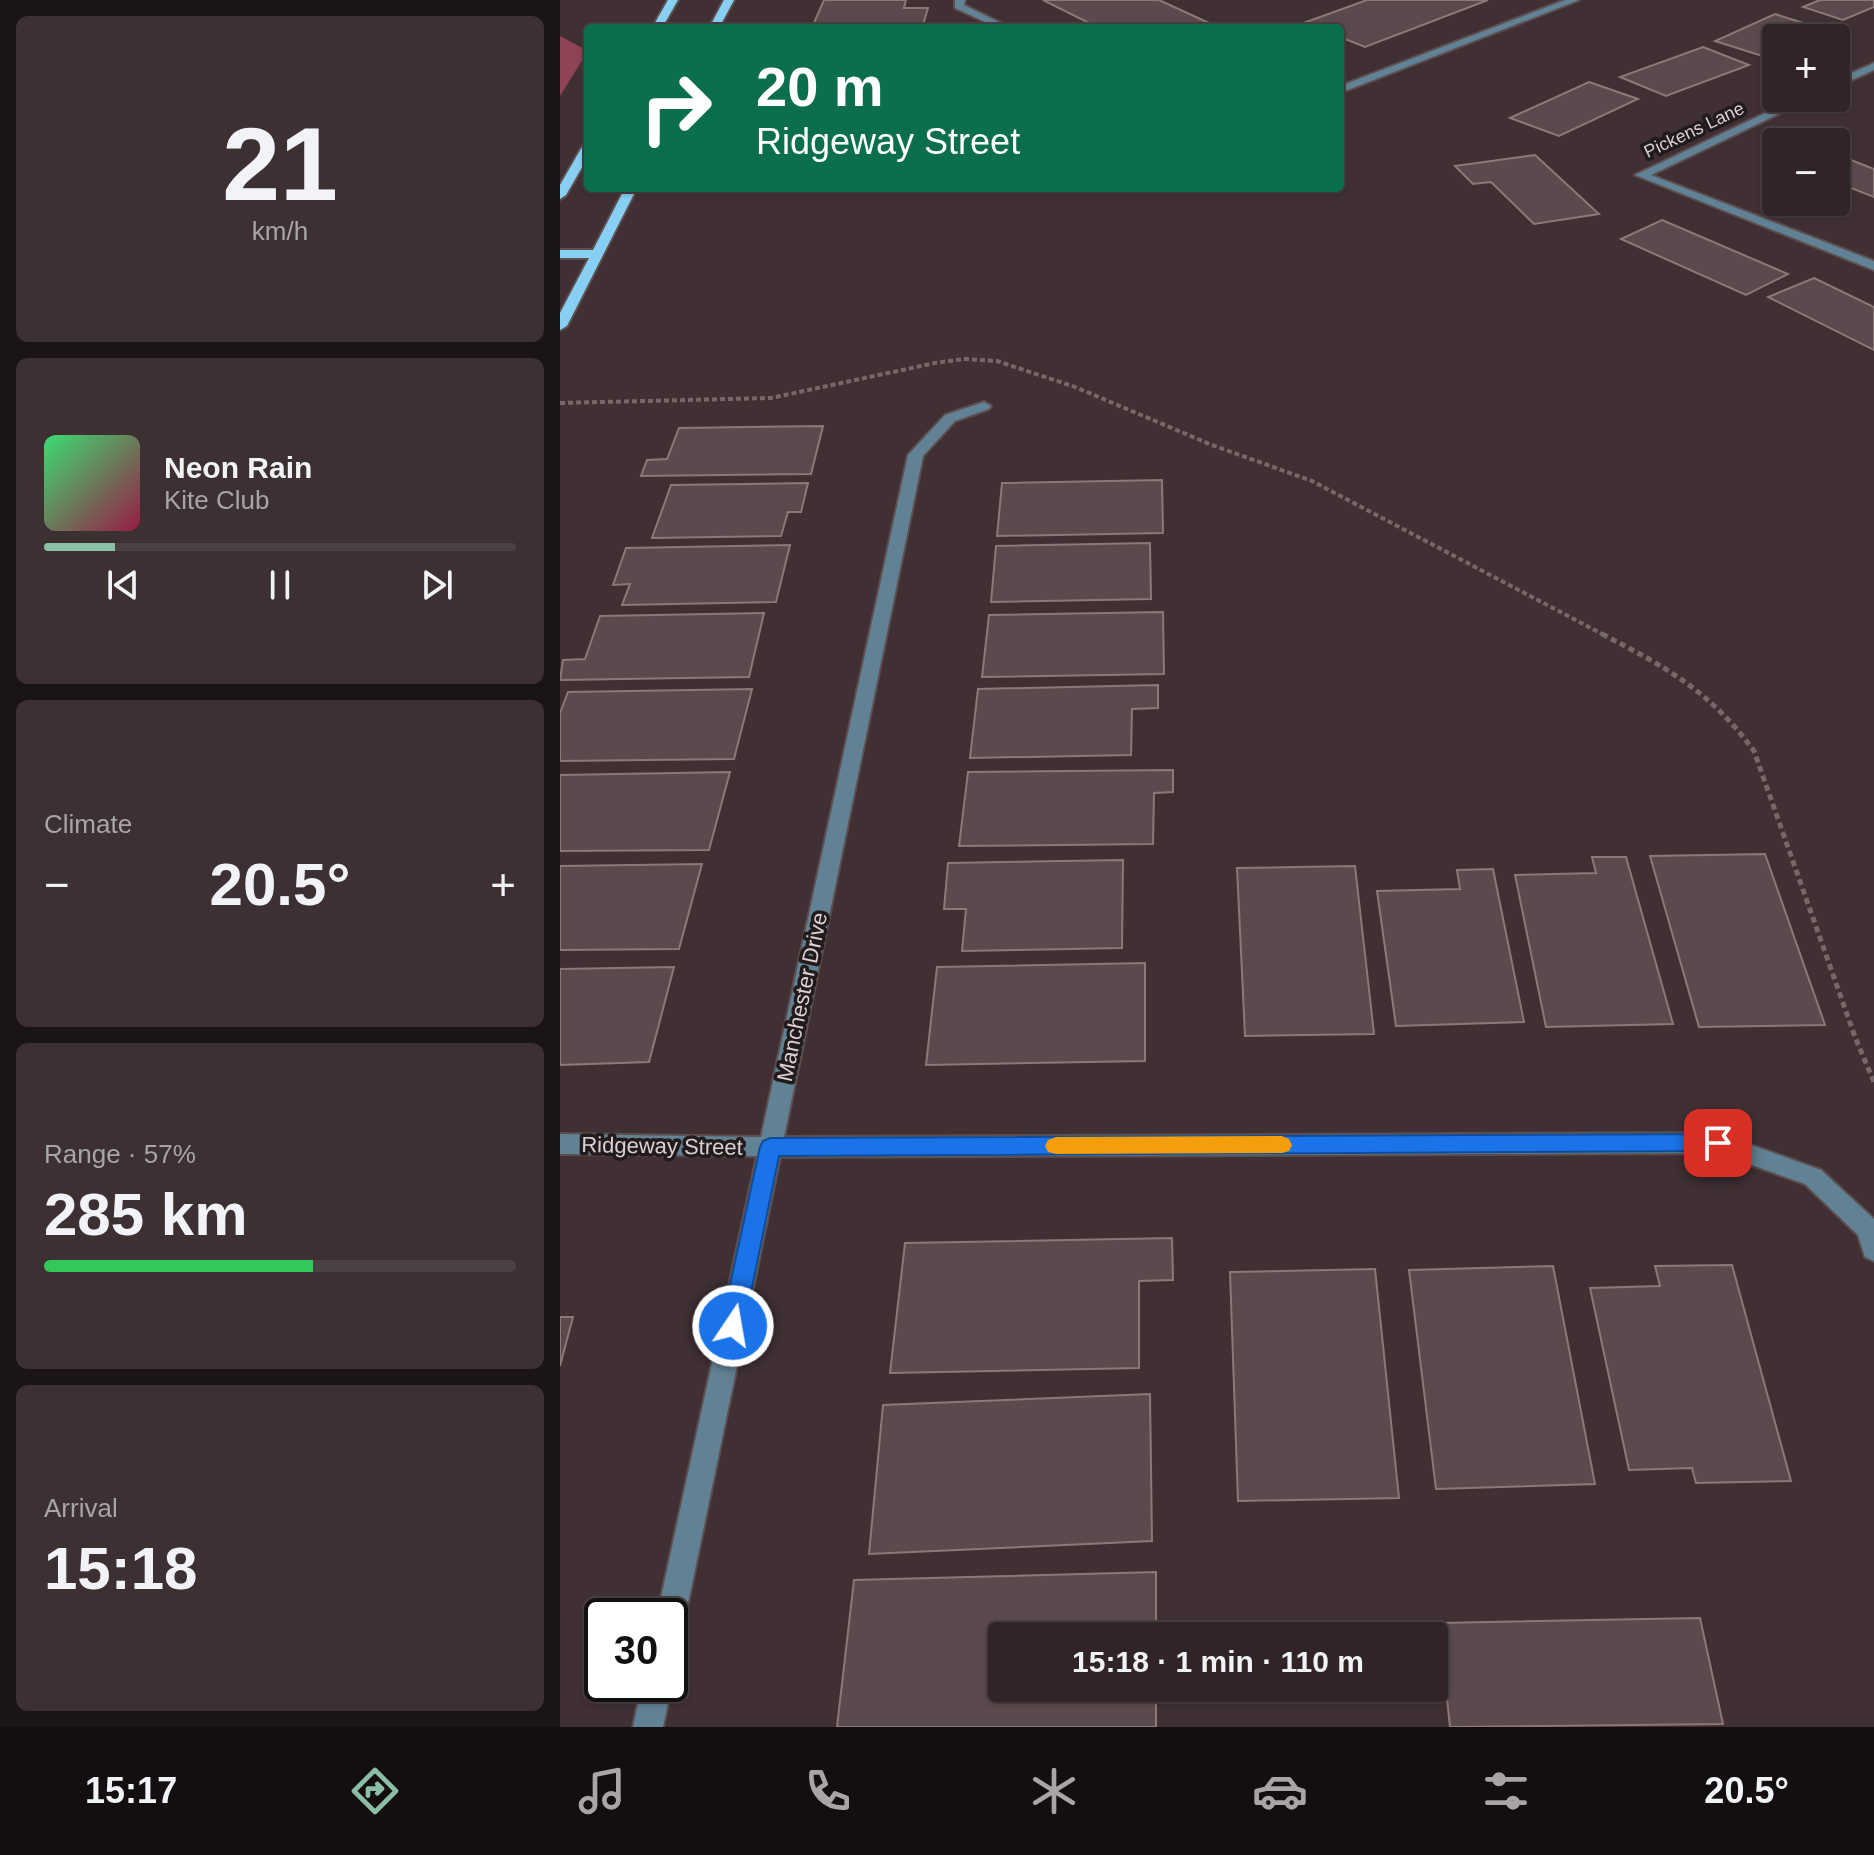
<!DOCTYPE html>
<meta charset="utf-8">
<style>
body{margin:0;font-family:Arial,sans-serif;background:#3c3032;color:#f1f3f6;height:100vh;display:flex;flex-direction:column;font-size:30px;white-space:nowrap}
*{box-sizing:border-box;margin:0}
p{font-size:26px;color:#a8a4a7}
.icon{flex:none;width:44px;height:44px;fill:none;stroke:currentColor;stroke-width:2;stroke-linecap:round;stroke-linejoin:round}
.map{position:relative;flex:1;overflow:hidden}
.side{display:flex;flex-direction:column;gap:16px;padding:16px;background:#1a1415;width:560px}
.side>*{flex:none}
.hud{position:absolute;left:24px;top:24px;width:760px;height:168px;border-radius:8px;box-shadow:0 2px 6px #0004,0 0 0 2px #4b4143;background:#0b6e4f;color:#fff;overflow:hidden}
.fabs{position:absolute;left:1202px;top:24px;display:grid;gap:16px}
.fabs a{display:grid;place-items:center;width:88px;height:88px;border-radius:8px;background:#302426;box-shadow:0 2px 6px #0004,0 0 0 2px #4b4143;font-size:40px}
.speed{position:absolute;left:24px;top:1598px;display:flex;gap:16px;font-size:40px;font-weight:700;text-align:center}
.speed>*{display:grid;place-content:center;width:104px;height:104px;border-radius:50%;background:#302426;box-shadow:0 2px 6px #0004,0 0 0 2px #4b4143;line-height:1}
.speed .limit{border:4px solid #111;border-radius:12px;background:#fff;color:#111}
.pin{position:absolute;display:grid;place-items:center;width:68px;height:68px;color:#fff;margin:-34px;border-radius:16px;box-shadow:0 4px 12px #0006}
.me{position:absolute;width:88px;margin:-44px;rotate:12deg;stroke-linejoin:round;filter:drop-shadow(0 0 6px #0008)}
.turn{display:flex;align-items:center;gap:28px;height:168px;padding:0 40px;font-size:36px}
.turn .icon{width:104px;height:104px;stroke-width:2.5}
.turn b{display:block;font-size:56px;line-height:68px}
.big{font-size:60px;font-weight:800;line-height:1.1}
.side .card{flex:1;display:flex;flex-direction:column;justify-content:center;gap:12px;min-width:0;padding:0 28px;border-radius:12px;background:#3c3032}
.side .dial{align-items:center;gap:0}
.dial b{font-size:104px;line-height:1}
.song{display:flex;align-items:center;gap:24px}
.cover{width:96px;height:96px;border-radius:12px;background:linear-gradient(135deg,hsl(140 70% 55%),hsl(340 70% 35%))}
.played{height:8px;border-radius:4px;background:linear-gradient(90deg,#8abfa5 15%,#4b4143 15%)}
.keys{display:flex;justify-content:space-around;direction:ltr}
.heat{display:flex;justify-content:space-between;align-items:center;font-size:44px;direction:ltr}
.charge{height:12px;border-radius:6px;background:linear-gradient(90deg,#34c759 57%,#4b4143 0)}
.trip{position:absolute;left:428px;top:1622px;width:460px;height:80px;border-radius:8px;background:#302426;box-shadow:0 2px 6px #0004,0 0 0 2px #4b4143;font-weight:800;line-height:80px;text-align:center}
.dock{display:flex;height:128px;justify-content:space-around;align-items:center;background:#130e0f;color:#a8a4a7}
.dock .icon{width:56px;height:56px}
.dock .current{color:#8abfa5}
.dock b{font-size:36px;color:#f1f3f6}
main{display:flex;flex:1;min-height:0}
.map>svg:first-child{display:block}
.forest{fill:#8f4354}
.building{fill:#5b4a4d;stroke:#8b787b;stroke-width:2}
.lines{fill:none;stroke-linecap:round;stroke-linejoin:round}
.minor-casing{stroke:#5c4d4f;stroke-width:4}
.major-casing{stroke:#5c4d4f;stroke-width:4}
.path-far1{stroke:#76686a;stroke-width:4;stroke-dasharray:5 3;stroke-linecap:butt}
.path{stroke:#76686a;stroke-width:5;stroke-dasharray:6 4;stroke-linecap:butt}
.minor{fill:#618294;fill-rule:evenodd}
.major{fill:#88cff4;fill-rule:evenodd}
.route{fill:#1a73e8;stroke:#114b97;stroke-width:2}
.slow{fill:#f59e0b}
.labels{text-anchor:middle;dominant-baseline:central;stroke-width:7;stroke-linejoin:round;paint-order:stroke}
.far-street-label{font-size:18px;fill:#dad0d1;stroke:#221b1c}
.street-label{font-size:22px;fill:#dad0d1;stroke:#221b1c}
</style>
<main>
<section class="side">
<div class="card dial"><b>21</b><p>km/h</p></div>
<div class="card">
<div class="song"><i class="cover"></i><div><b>Neon Rain</b><p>Kite Club</p></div></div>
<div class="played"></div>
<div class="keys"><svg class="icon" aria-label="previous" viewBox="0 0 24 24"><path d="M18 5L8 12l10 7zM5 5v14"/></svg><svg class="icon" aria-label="pause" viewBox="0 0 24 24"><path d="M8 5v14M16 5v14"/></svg><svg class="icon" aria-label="next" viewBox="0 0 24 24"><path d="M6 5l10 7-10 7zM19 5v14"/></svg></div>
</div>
<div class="card"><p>Climate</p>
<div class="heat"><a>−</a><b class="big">20.5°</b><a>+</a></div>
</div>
<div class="card"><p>Range · 57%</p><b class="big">285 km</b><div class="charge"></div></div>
<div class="card"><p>Arrival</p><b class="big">15:18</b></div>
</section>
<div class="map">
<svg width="1314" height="1727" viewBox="0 0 1314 1727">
<rect width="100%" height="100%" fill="#403033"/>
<path class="forest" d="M0,36L28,51L0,96Z"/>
<g class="building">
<path d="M264,0H346L344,8H368L362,28L253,25Z"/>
<path d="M483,0H599L660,28H539Z"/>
<path d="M807,0H928L805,47L780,37V28L735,26Z"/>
<path d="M1260,0H1314V7L1283,20L1243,7Z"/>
<path d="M1215,14L1259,28L1238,38H1216V48L1199,55L1155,41Z"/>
<path d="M1143,47L1189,65L1106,96L1060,77Z"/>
<path d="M1029,82L1078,99L999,136L950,118Z"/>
<path d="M1276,154L1314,169V197L1276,182Z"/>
<path d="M975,155L1039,214L974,224L931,182L913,184L895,166Z"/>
<path d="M1102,220L1228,274L1186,295L1061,239Z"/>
<path d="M1254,278L1314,307V350L1208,297Z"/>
<path d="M263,426L251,474L81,476L87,460L107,459L119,428Z"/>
<path d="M602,480L603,533L437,536L442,483Z"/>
<path d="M248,483L241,512H228L221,536L92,538L111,485Z"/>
<path d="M590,543L591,599L431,602L436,546Z"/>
<path d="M230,545L216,602L62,605L70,584L53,585L66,548Z"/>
<path d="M603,612L604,674L422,677L429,615Z"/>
<path d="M204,613L189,677L0,680L3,660L25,659L40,616Z"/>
<path d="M598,685V708L572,709L571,755L410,758L418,689Z"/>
<path d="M192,689L174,759L0,761V713L8,692Z"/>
<path d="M613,770V792L594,793L593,844L399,846L408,772Z"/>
<path d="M170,772L149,850L0,851V775Z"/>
<path d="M1205,854L1265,1025L1139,1027L1090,856Z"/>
<path d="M1032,857H1066L1113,1024L986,1027L955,875L1036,873Z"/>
<path d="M563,860L562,948L402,951L406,909H384L388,863Z"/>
<path d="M142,864L119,949L0,950V866Z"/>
<path d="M795,866L814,1034L685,1036L677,868Z"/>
<path d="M933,869L964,1022L836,1026L817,891L900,889L897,870Z"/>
<path d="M585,963V1061L366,1065L377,967Z"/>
<path d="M114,967L89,1062L0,1065V969Z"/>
<path d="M612,1238L613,1280L579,1281V1368L330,1373L345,1243Z"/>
<path d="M1172,1265L1231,1481L1136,1483L1132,1468L1069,1470L1030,1288L1100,1286L1095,1266Z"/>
<path d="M993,1266L1035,1484L876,1489L849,1270Z"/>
<path d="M815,1269L839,1498L678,1501L670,1272Z"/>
<path d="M0,1317H13L0,1366Z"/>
<path d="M590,1394L592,1541L309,1554L323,1405Z"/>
<path d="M596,1572V1636H442V1688H596V1727H277L294,1580Z"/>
<path d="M1140,1618L1163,1724L890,1727L879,1623Z"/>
</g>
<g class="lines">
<g class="minor-casing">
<g id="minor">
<path d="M395,0H405L404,5L451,28H438L395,8Z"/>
<path d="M1005,0H1019L780,93V86Z"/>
<path d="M1314,63V70L1276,87V80Z"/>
<path d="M1237,98H1252L1091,175L1314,261V270L1075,175Z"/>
<path d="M424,402L431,406L429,409L395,421L363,456L224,1137L1158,1133L1261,1170L1314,1219V1261L1305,1257L1298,1235L1245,1184L1158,1153L220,1157L124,1623L120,1633L110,1637V1616H97L197,1156L0,1154V1134L201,1137L348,455L385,415Z"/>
<path d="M110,1680L112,1684L103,1727H73L82,1684H110Z"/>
</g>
</g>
<g class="major-casing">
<g id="major">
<path d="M108,0H118L102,28H92Z"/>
<path d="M164,0H174L159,28H149Z"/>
<path d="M28,143V157L6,195L0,199V185L22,147Z"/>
<path d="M65,188H77L7,326L0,330V313L29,258H0V250H33Z"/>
</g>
</g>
<path class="path-far1" d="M0,403L211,398L375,363L404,359L437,361L515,387L652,445L752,481L1046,636"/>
<path class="path" d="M1042,634C1106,667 1150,691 1194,751L1295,1037L1314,1082"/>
<use href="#minor" class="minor"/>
<use href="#major" class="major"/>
</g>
<path class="route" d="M1158,1134L1165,1136L1168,1143L1165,1149L1158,1151L219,1156L184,1326L181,1333L173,1336L165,1333L161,1326L200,1147L203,1141L210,1138Z"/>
<path class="slow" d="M722,1136L729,1139L732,1145L729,1151L722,1153L496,1154L488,1152L485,1146L488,1140L496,1137Z"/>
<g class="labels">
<g class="far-street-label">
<text transform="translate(1134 130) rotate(-25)">Pickens Lane</text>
</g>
<g class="street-label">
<text transform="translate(242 997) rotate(-78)">Manchester Drive</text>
<text transform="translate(102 1146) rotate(1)">Ridgeway Street</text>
</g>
</g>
</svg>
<div class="fabs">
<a>+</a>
<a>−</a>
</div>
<div class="speed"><div class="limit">30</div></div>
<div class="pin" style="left:1158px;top:1143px;background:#d93025"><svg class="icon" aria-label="arrive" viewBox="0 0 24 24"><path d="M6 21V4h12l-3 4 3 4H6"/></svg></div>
<svg class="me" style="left:173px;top:1326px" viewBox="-20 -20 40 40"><circle r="17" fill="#1a73e8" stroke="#fff" stroke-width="3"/><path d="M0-11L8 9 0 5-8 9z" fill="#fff"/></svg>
<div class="trip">15:18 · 1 min · 110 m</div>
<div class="hud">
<div class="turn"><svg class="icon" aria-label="right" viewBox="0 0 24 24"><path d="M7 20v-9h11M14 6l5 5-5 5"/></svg><div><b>20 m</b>Ridgeway Street</div></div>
</div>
</div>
</main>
<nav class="dock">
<b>15:17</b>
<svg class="icon current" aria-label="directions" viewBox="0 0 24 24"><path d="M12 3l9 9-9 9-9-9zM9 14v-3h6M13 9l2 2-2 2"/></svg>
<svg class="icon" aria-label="music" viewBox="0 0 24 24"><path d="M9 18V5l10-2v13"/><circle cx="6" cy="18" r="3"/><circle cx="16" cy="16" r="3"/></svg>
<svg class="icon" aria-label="phone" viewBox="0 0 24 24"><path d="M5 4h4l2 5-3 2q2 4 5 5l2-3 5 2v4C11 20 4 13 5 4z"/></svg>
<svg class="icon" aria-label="climate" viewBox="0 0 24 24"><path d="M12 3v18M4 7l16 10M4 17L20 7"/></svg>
<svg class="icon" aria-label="car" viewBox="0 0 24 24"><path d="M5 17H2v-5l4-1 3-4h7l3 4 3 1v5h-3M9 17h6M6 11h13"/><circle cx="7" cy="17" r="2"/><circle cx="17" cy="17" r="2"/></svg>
<svg class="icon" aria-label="filters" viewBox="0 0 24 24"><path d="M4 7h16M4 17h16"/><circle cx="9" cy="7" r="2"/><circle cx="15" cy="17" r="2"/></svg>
<b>20.5°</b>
</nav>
